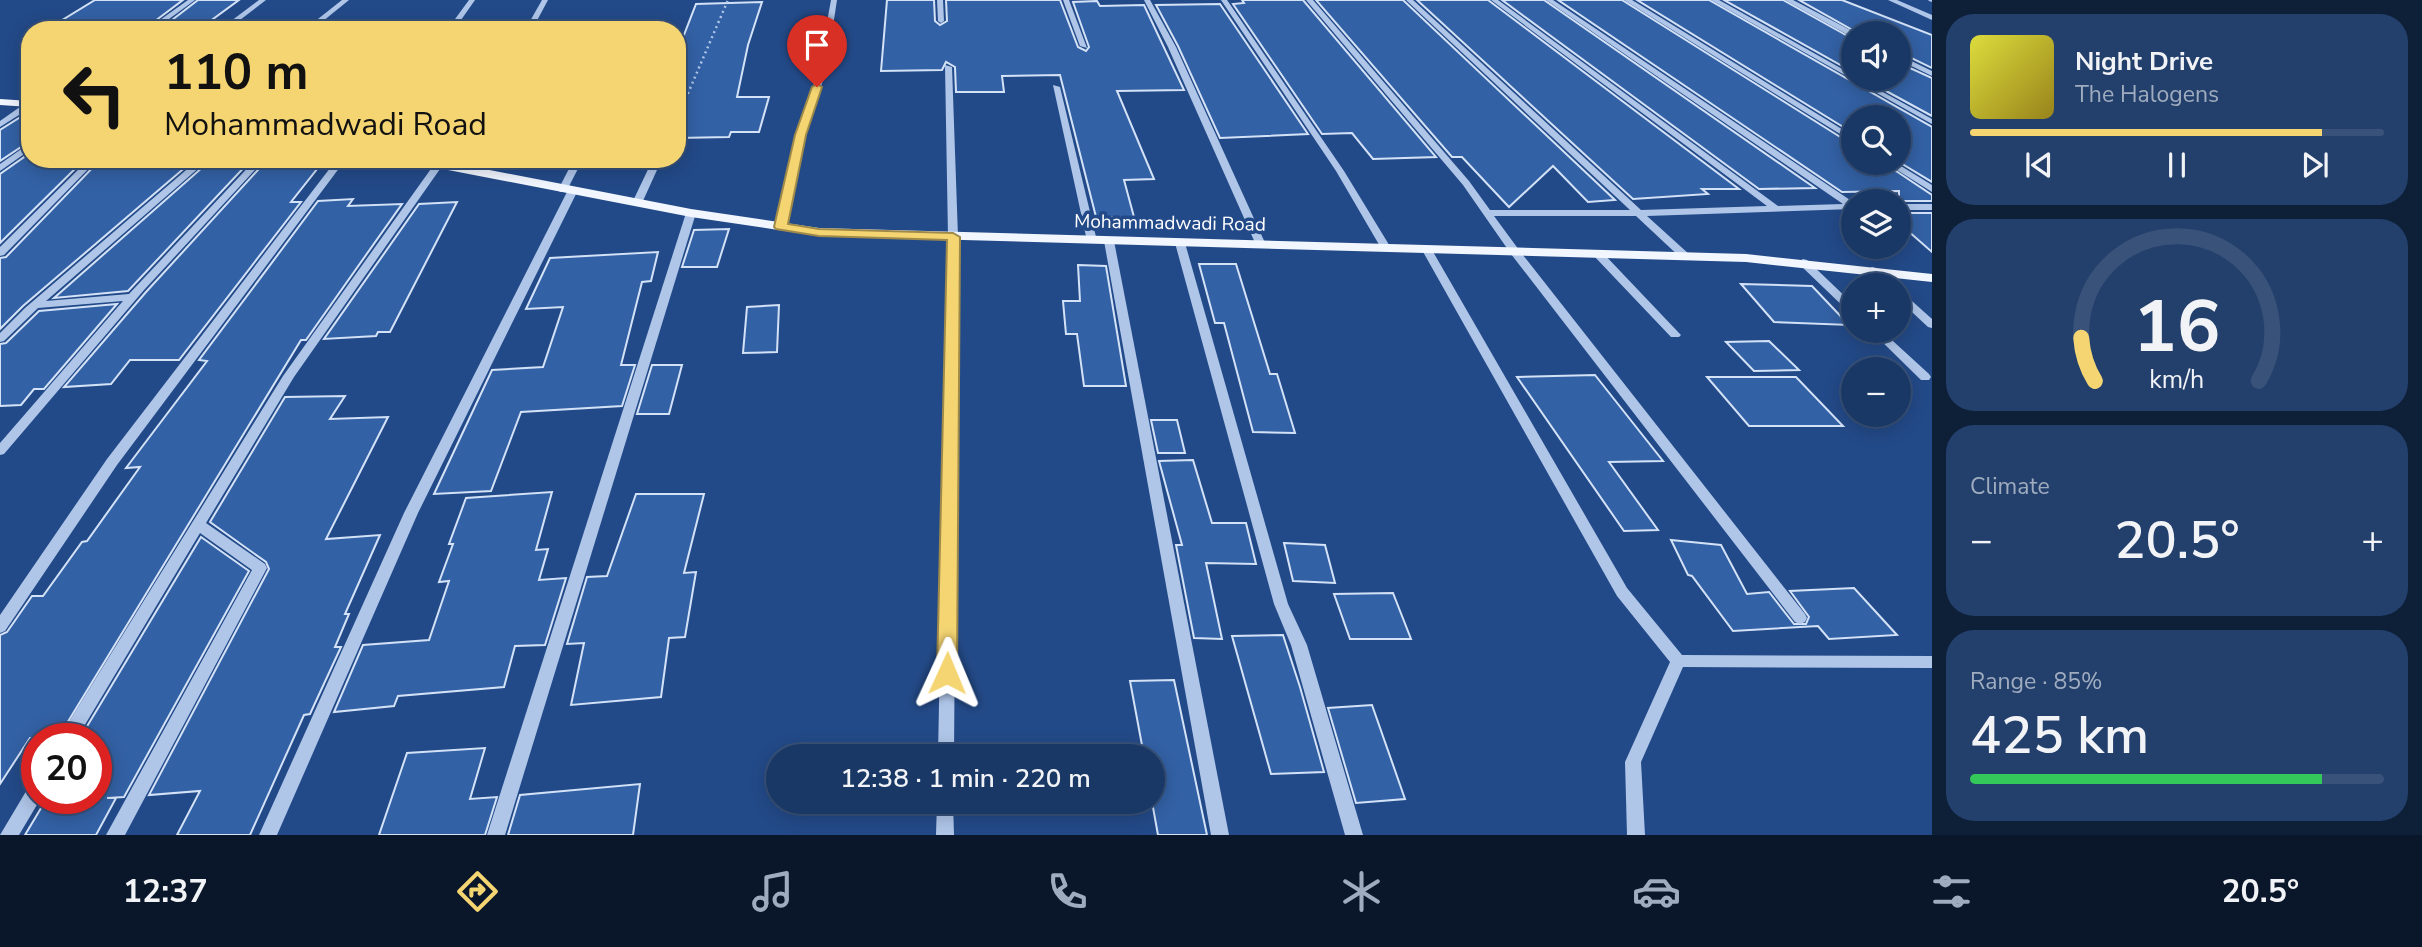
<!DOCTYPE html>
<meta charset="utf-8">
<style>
body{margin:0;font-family:"Nunito Sans",sans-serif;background:#233f6c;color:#f1f3f6;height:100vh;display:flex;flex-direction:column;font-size:26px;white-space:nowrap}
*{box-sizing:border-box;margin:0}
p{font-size:23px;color:#9facbf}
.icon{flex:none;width:38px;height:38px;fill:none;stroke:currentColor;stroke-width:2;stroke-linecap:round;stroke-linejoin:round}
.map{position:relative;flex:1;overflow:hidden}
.panel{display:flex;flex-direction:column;gap:14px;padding:14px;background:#0e1f38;width:490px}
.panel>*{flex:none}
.top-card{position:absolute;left:21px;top:21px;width:665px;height:147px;border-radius:28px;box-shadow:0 4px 18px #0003,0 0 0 2px #38527a;background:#f4d572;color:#111;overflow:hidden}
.controls{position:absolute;left:1841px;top:21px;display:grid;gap:14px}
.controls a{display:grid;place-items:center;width:70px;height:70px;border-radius:50%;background:#1a3866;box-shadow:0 4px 18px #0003,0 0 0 2px #38527a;font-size:35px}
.speed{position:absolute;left:21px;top:723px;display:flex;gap:14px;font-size:35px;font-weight:700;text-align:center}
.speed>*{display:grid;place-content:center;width:91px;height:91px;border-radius:50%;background:#1a3866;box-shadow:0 4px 18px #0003,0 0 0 2px #38527a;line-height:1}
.speed .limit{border:10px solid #d22;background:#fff;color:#111}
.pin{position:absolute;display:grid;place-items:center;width:60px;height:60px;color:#fff;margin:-72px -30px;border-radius:50% 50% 50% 0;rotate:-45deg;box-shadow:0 0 7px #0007}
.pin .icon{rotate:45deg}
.me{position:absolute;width:77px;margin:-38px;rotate:1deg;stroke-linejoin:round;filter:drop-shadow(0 0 5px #0008)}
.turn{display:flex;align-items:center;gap:24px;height:147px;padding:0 28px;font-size:32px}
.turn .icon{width:91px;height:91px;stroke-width:2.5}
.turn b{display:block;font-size:49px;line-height:60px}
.big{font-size:52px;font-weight:600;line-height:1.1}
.panel .tile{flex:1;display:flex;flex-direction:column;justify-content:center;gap:10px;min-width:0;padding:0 24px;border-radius:28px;background:#233f6c}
.panel .dial{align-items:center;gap:0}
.dial svg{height:182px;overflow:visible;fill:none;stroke:#38527a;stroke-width:7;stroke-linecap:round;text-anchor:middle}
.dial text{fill:#f1f3f6;stroke:none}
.song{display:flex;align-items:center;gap:21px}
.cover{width:84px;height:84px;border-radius:10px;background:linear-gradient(135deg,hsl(60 70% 55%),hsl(50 70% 35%))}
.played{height:7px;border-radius:4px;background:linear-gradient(90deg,#f4d572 85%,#38527a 85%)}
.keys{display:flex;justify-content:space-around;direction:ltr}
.heat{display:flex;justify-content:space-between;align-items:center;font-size:38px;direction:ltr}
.charge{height:10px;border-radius:5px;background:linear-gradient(90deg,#34c759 85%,#38527a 0)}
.trip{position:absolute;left:766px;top:744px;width:399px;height:70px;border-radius:35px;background:#1a3866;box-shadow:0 4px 18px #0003,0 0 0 2px #38527a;font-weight:600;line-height:70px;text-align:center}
.menu{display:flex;height:112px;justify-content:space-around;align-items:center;background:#0a1629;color:#9facbf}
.menu .icon{width:49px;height:49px}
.menu .on{color:#f4d572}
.menu b{font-size:32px;color:#f1f3f6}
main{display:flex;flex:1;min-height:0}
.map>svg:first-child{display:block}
.building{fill:#3361a5;stroke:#d3e2f7;stroke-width:2}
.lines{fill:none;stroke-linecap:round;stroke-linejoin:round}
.path{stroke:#afc6e9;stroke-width:2.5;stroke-dasharray:2 3.5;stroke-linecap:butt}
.minor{fill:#afc6e9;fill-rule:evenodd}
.major{fill:#f2f6fe;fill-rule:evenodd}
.route{fill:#f4d572;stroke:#9f8a4a;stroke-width:2}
.labels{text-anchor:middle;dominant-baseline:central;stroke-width:7;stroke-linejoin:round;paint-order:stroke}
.street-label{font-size:19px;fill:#fff;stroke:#234a88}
</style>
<main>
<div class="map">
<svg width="1932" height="835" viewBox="0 0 1932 835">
<rect width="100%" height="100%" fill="#234a88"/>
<g class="building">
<path d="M95,0H183L143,30H46Z"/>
<path d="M198,0H239L198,30H159Z"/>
<path d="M887,0H934L935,21L940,25L947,21L946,0H1060L1078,47L1086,51L1089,47L1073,2L1097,1L1100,6L1144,5L1184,90L1117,91L1154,179L1124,180L1134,217H1096L1060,75L1002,76L1004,92H956L955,67L946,62L942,70L881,71Z"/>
<path d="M1242,0H1303L1436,157L1373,159L1352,133L1322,134L1233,4L1244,3Z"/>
<path d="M1316,0H1403L1615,200L1588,202L1553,166L1509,207L1462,157H1452Z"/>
<path d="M1417,0H1488L1739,189H1702L1708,194L1633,199Z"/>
<path d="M1502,0H1544L1815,188L1759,189Z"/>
<path d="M1558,0H1622L1853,145V163H1884L1932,195V201H1899V191L1842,192Z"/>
<path d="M1637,0H1709L1932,127V182L1899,162V117H1853V133Z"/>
<path d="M1724,0H1783L1853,39V72Z"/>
<path d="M1799,0H1842L1932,35V68L1899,52V33H1858Z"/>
<path d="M762,2L748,45L737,97H769L759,132H731L729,137L677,138V53L696,4Z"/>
<path d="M1220,4L1308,134L1220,138L1178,46L1156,5Z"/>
<path d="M1899,63L1932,78V116L1864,79H1899Z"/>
<path d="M30,111V141L0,161V130Z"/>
<path d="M30,153V159H85L0,243V174Z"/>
<path d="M101,159H195L23,306L0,329V258L6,257Z"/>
<path d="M212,159H252L128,291L54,298Z"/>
<path d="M268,159H325L291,202H301L179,360H130L111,384L64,387L146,292Z"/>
<path d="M353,199L348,206L402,204L306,340H301L58,738H30L0,784V635L7,632L32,596H43L82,542L87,541L140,467L126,468L207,361L199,360L318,201Z"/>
<path d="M457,202L390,332H378L376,336L324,339L419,204Z"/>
<path d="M1899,213H1932V252L1899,223Z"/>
<path d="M729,229L717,267H682L694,230Z"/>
<path d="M658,252L651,281L642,282L621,365H635L622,406L521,412L491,491L434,494L492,370L543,367L563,307L526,309L550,258Z"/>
<path d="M1199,264H1236L1270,374H1277L1295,433L1253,432L1224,323H1215Z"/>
<path d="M1078,265L1106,266L1126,386H1084L1077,334H1066L1063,301H1080Z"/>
<path d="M1741,284L1812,286L1849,325L1774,322Z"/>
<path d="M117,304L44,389H34L21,405L0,406V344L6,343L39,311Z"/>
<path d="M779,305L777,352L743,353L747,307Z"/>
<path d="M1769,341L1799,370L1754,371L1726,342Z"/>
<path d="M652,365H682L669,414H637Z"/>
<path d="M1595,375L1663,461L1609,462L1658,530L1624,531L1517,377Z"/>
<path d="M1707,377H1796L1843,426H1749Z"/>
<path d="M345,396L330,419L388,417L326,539L380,535L345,614H349L335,647H341L310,714L304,715L250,835H177L200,791L149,795L269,569L266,562L210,522L285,397Z"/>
<path d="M1151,420H1177L1185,453H1158Z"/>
<path d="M1193,460L1212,523H1246L1256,564L1206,563L1222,639L1194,638L1176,545H1182L1159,461Z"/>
<path d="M552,492L536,550L548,549L539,580L566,578L545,645L515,646L504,687L398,696L394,706L334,712L363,645L429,640L449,581L439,582L453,544H449L466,498Z"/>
<path d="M636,494H704L684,573L696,572L685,637L669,638L661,697L571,705L584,643L567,644L587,577L607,576Z"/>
<path d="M201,537L249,571L124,797L107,798H116L96,835H25L47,798H96V738H80Z"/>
<path d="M1671,540L1721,545L1747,594L1769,592L1794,624H1806L1809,617L1790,591L1854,588L1897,635L1829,639L1818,626L1733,631L1692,576L1688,575Z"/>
<path d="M1284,543L1325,545L1335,583L1293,581Z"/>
<path d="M1393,593L1411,639H1350L1334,594Z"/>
<path d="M1283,635L1300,687L1324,772L1271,774L1232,636Z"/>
<path d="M1174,680L1207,835H1158L1152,802L1153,756H1144L1130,681Z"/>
<path d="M1372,705L1405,799L1356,803L1328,708Z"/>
<path d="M485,748L470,799L497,797L485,835H379L407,753Z"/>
<path d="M640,784L633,835H508L520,795Z"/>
</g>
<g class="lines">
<path class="path" d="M677,119L728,0"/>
<g class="minor">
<path d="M188,0H195L154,30H146Z"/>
<path d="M259,0H266L227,30H219Z"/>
<path d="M342,0H349L312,30H304Z"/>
<path d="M469,0H475L454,30H447Z"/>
<path d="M542,0H548L532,30H525Z"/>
<path d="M831,0H837L826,72L804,135L786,227L781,230L776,227L796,135L818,72Z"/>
<path d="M937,0H943L944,21L941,23L938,21Z"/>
<path d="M1063,0H1069L1087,48L1080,46Z"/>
<path d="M1144,0H1150L1176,47L1266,245L1265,247L1261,248L1256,245L1168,47Z"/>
<path d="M1221,0H1227L1344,171L1391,248L1390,250H1382L1381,248L1336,171Z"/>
<path d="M1306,0H1313L1469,181L1490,210H1630L1406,0H1413L1641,210L1767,206L1491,0H1498L1778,206L1843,204L1546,0H1553L1853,202V209L1647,216L1690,255V259H1682L1636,216H1494L1519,250L1805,614L1807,618L1805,622L1800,624L1795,622L1511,254L1463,185Z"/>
<path d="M1624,0H1632L1853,136V142Z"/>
<path d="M1711,0H1719L1853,75V79H1859L1932,119V124Z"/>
<path d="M1785,0H1793L1856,33H1853V36H1850Z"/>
<path d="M1888,0H1897L1932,15V20Z"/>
<path d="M1928,0H1932V2L1929,1Z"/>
<path d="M1899,55L1932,71V76L1899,60Z"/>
<path d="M945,65L952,67L958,237L954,756H938L948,237Z"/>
<path d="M1053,85L1060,87L1097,241L1095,243H1089L1087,241Z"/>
<path d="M27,102H30V108L0,127V121Z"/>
<path d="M30,143V150L0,171V164Z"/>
<path d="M89,159H98L4,255L0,256V247Z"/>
<path d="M199,159H209L46,301L129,294L256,159H265L144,290L4,454L0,455V443L123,301L38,308L4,341L0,342V333L25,308Z"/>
<path d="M337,159H346L117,465L5,631L0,633V615L107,459Z"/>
<path d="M438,159H447L294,377L206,523L265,564L267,568L125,835H106L252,570L200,533L77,738H60L62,733L283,376Z"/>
<path d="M574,159H583L566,192H560L558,190Z"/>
<path d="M653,159H662L642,203L640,205H634L632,203Z"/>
<path d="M1886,163H1896L1932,185V192Z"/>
<path d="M572,189L577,192L418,513L277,835H259L404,513L567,192Z"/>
<rect x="1899" y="204" width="33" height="6"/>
<path d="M691,210L696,213L505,835H487L686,213Z"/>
<path d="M1109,238L1114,241L1229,835H1211L1104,241Z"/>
<path d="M1180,240L1185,243L1288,604L1307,645L1363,835H1345L1291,645L1274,604L1175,243Z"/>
<path d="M1427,247L1432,250L1627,588L1682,655L1932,656V668L1683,667L1641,762L1645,835H1627L1625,762L1670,662L1617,596L1422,250Z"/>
<path d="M1598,251L1602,252L1679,333L1681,335L1679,337H1671L1594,256V252Z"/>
<path d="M1803,259L1807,260L1853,304V313L1849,312L1799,264L1798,262Z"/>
<path d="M1872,267L1876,268L1894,285H1883L1867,270Z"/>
<path d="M1899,292L1903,293L1932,319V328L1928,327L1899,300Z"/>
<path d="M1871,331H1882L1929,374L1931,377L1929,380H1921Z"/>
<path d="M37,781V798H41L19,835H0L31,783Z"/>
<path d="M937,802H953L954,835H936Z"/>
</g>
<g class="major">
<path d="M0,99L30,101V107L0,105Z"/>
<path d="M406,159H433L691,209L819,228L1746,254L1932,274V282L1746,262L819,236L691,217L412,163Z"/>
</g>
</g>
<path class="route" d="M817,84L822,87L806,135L788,224L819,229L953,233L960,237L957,673L954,679L947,681L940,679L937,673L947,240L819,236L776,229L774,227L795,135L812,87Z"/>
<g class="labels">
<g class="street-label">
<text transform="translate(1170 223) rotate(1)">Mohammadwadi Road</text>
</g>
</g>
</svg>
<div class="controls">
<a><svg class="icon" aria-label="sound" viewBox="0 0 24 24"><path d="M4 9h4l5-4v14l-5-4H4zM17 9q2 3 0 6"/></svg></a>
<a><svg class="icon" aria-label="search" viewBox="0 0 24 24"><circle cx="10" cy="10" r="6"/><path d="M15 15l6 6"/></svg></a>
<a><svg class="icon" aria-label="layers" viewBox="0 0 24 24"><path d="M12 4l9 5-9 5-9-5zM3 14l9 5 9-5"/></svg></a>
<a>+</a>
<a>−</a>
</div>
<div class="speed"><div class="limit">20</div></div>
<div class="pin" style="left:817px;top:87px;background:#d93025"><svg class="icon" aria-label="arrive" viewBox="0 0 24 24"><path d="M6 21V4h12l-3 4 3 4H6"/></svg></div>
<svg class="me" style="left:947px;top:673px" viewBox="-20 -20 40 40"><path d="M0-17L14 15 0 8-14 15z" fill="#f4d572" stroke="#fff" stroke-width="4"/></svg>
<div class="trip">12:38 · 1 min · 220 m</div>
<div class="top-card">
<div class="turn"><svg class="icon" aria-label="left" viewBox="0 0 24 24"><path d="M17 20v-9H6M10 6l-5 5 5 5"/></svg><div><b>110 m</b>Mohammadwadi Road</div></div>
</div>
</div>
<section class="panel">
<div class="tile">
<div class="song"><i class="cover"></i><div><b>Night Drive</b><p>The Halogens</p></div></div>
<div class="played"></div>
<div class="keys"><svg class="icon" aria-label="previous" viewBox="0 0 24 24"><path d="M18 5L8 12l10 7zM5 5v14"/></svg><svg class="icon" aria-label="pause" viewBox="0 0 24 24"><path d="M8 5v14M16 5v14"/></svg><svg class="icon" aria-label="next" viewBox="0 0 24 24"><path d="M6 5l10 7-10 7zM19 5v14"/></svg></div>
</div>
<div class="tile dial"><svg viewBox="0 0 100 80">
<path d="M14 69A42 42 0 1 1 86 69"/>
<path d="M14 69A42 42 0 0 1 8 50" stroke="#f4d572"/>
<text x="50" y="56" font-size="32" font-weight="700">16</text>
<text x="50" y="72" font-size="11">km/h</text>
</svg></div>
<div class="tile"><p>Climate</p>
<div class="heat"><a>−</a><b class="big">20.5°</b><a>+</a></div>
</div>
<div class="tile"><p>Range · 85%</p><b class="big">425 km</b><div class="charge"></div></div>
</section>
</main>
<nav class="menu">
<b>12:37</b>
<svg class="icon on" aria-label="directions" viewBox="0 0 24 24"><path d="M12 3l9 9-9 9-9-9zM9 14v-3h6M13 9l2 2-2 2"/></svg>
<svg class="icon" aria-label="music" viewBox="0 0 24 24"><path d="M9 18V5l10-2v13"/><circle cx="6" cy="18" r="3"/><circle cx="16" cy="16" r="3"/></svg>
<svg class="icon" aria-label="phone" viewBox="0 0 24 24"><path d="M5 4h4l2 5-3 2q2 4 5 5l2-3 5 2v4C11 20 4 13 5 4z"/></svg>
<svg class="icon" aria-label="climate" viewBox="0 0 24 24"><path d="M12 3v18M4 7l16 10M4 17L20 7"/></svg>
<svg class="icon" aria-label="car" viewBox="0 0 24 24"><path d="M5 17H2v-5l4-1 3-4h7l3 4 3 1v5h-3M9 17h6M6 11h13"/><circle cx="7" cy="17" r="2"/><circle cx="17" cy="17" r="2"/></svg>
<svg class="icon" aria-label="filters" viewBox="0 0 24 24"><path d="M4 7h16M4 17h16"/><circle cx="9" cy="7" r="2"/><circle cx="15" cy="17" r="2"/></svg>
<b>20.5°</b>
</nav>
